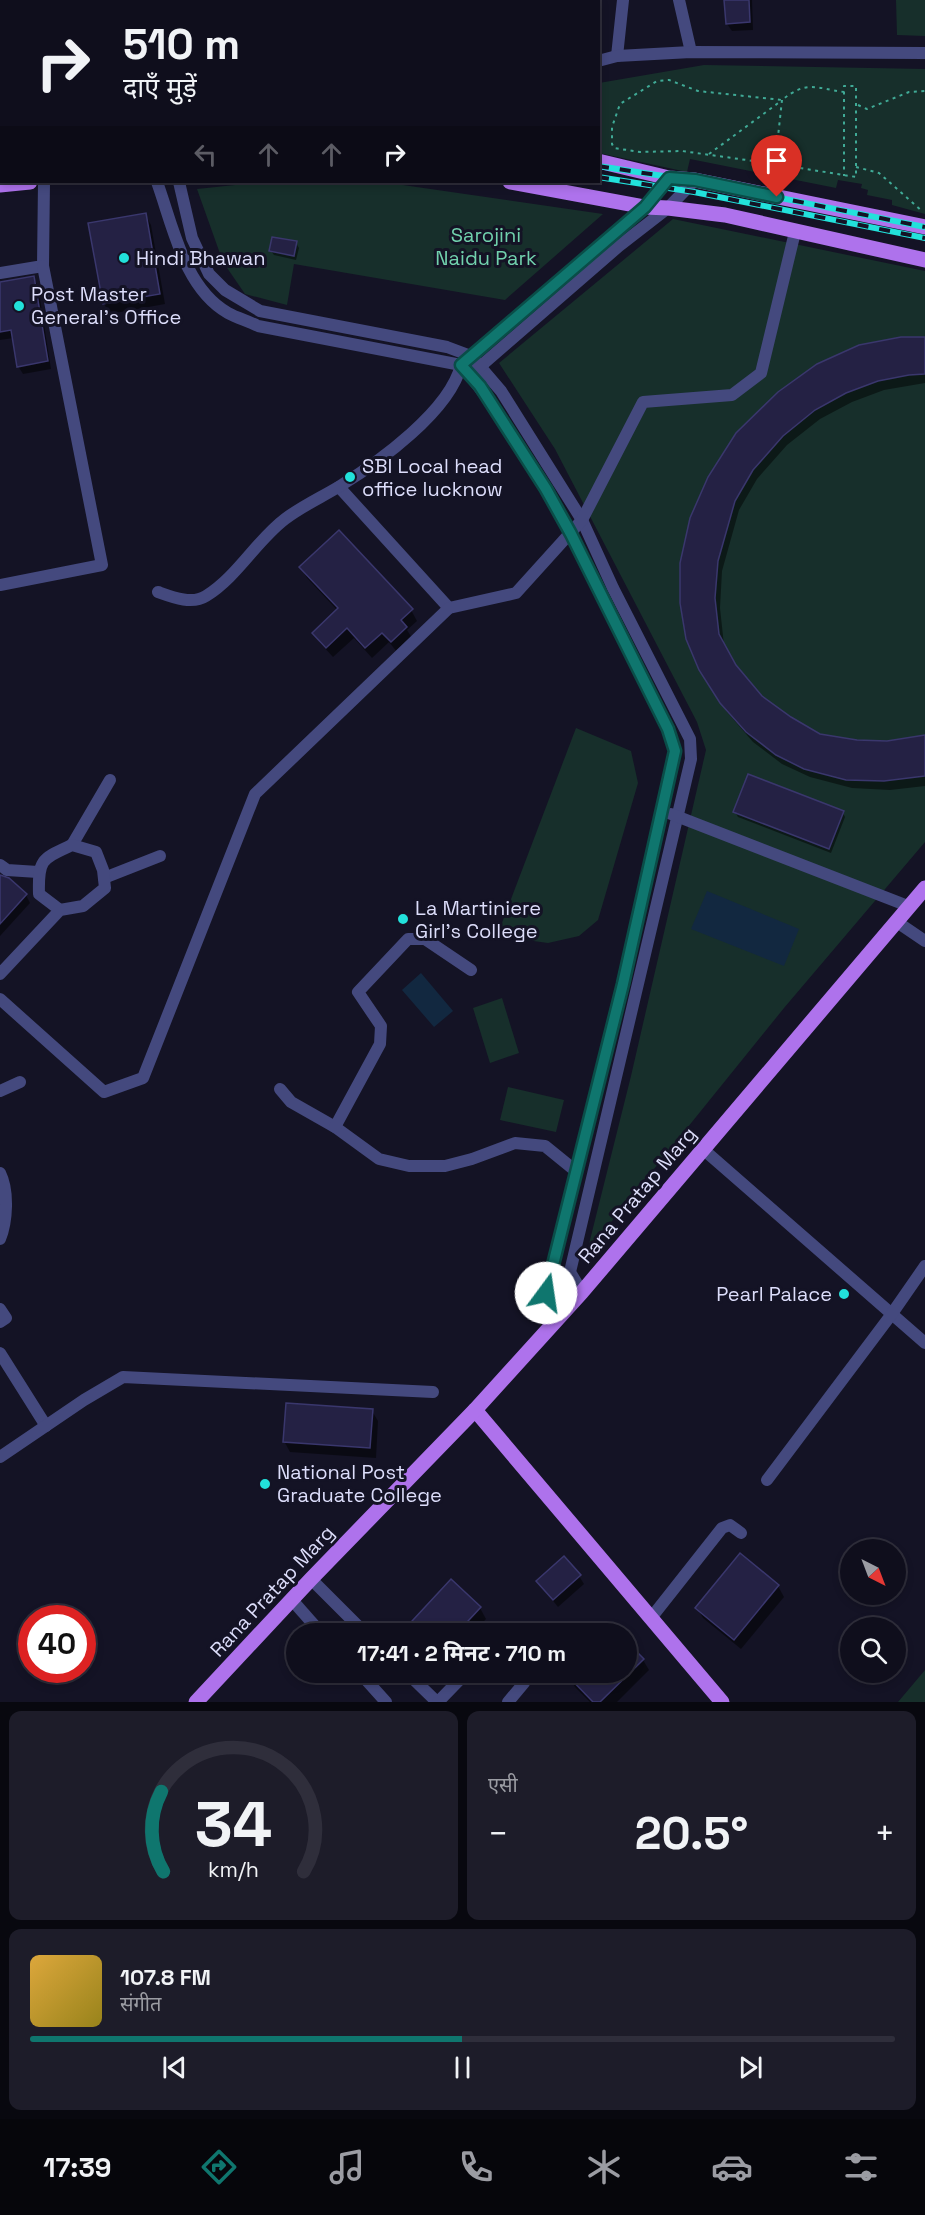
<!DOCTYPE html>
<html lang="hi">
<meta charset="utf-8">
<style>
body{margin:0;font-family:"Space Grotesk","Noto Sans Devanagari",sans-serif;background:#1d1c29;color:#f1f3f6;height:100vh;display:flex;flex-direction:column;font-size:22px;white-space:nowrap}
*{box-sizing:border-box;margin:0}
p{font-size:20px;color:#9b9ca3}
.icon{flex:none;width:33px;height:33px;fill:none;stroke:currentColor;stroke-width:2;stroke-linecap:round;stroke-linejoin:round}
.map{position:relative;height:1702px;overflow:hidden}
.sheet{display:flex;flex-direction:column;gap:9px;padding:9px;background:#08080f;flex:1}
.sheet>*{flex:none}
.guide{position:absolute;left:0px;top:0px;width:600px;height:183px;box-shadow:0 3px 9px #0003,0 0 0 2px #2f2e3b;background:#0f0e1c;color:#f1f3f6;overflow:hidden}
.needle{width:39px;rotate:138deg}
.controls{position:absolute;left:840px;top:1539px;display:grid;gap:12px}
.controls a{display:grid;place-items:center;width:66px;height:66px;border-radius:50%;background:#0f0e1c;box-shadow:0 3px 9px #0003,0 0 0 2px #2f2e3b;font-size:30px}
.speed{position:absolute;left:18px;top:1605px;display:flex;gap:12px;font-size:30px;font-weight:700;text-align:center}
.speed>*{display:grid;place-content:center;width:78px;height:78px;border-radius:50%;background:#0f0e1c;box-shadow:0 3px 9px #0003,0 0 0 2px #2f2e3b;line-height:1}
.speed .limit{border:9px solid #d22;background:#fff;color:#111}
.pin{position:absolute;display:grid;place-items:center;width:51px;height:51px;color:#fff;margin:-62px -26px;border-radius:50% 50% 50% 0;rotate:-45deg;box-shadow:0 0 6px #0007}
.pin .icon{rotate:45deg}
.me{position:absolute;width:66px;margin:-33px;rotate:14deg;stroke-linejoin:round;filter:drop-shadow(0 0 4px #0008)}
.turn{display:flex;align-items:center;gap:21px;height:126px;padding:0 24px;font-size:27px}
.turn .icon{width:78px;height:78px;stroke-width:2.5}
.turn b{display:block;font-size:42px;line-height:51px}
.lanes{display:flex;align-items:center;height:57px;padding:0 24px;background:#0003;justify-content:center;gap:30px;direction:ltr}
.lanes .off{opacity:.35}
.big{font-size:45px;font-weight:700;line-height:1.1}
.sheet .widget{flex:1;display:flex;flex-direction:column;justify-content:center;gap:9px;min-width:0;padding:0 21px;border-radius:12px;background:#1d1c29}
.sheet .dial{align-items:center;gap:0}
.dial svg{height:156px;overflow:visible;fill:none;stroke:#2f2e3b;stroke-width:7;stroke-linecap:round;text-anchor:middle}
.dial text{fill:#f1f3f6;stroke:none}
.song{display:flex;align-items:center;gap:18px}
.cover{width:72px;height:72px;border-radius:9px;background:linear-gradient(135deg,hsl(40 70% 55%),hsl(50 70% 35%))}
.played{height:6px;border-radius:3px;background:linear-gradient(90deg,#0f766e 50%,#2f2e3b 50%)}
.keys{display:flex;justify-content:space-around;direction:ltr}
.heat{display:flex;justify-content:space-between;align-items:center;font-size:33px;direction:ltr}
.sheet .tiles{flex:1;display:grid;gap:9px;grid-template-columns:1fr 1fr}
.widget:last-child{grid-column:span 2}
.trip{position:absolute;left:286px;top:1623px;width:351px;height:60px;border-radius:30px;background:#0f0e1c;box-shadow:0 3px 9px #0003,0 0 0 2px #2f2e3b;font-weight:700;line-height:60px;text-align:center}
.tabs{display:flex;height:96px;justify-content:space-around;align-items:center;background:#06060b;color:#9b9ca3}
.tabs .icon{width:42px;height:42px}
.tabs .selected{color:#0f766e}
.tabs b{font-size:27px;color:#f1f3f6}
.map>svg:first-child{display:block}
.green{fill:#172f2b}
.water{fill:#122840}
.shadow{fill:#0007}
.building{fill:#242144;stroke:#3a376d;stroke-width:1.5}
.lines{fill:none;stroke-linecap:round;stroke-linejoin:round}
.path{stroke:#40aa96;stroke-width:2;stroke-dasharray:3 4.5;stroke-linecap:butt}
.minor{stroke:#44497e;stroke-width:12}
.major{stroke:#ae72ec;stroke-width:15}
.rail-casing{stroke:#22e1db;stroke-width:6}
.rail{stroke:#141325;stroke-width:4;stroke-dasharray:11;stroke-linecap:butt}
.route-casing{stroke:#0a4d48;stroke-width:15}
.route{stroke:#0f766e;stroke-width:10}
.poi-dot{fill:#22e1db;stroke:#141325;stroke-width:2}
.labels{text-anchor:middle;dominant-baseline:central;stroke-width:6;stroke-linejoin:round;paint-order:stroke}
.park-label{font-size:20px;fill:#71d1ad;stroke:#141325}
.poi-label{font-size:20px;fill:#dcddfa;stroke:#141325;text-anchor:start}
.street-label{font-size:20px;fill:#dcddfa;stroke:#141325}
</style>
<div class="map">
<svg width="925" height="1702" viewBox="0 0 925 1702">
<rect width="100%" height="100%" fill="#141325"/>
<g class="green">
<path d="M896,0H925V36L897,35Z"/>
<path d="M704,65L925,69V214L892,205V200L867,195L868,190L861,188L862,184L838,180L836,188L690,159L687,172L599,153V83Z"/>
<path d="M264,182H382L603,214L505,300L294,264L287,305L245,294L223,262L197,189Z"/>
<path d="M673,219L925,271V842L784,1008L587,1252L631,1076L706,750L697,722L555,449L499,363Z"/>
<path d="M576,728L631,751L638,783L598,920L579,936L548,943L497,936Z"/>
<path d="M502,998L519,1053L490,1063L473,1008Z"/>
<path d="M508,1087L564,1100L556,1132L500,1120Z"/>
<path d="M925,1670V1702H898Z"/>
</g>
<g class="water">
<path d="M707,891L799,929L784,966L691,929Z"/>
<path d="M421,973L453,1011L434,1027L402,990Z"/>
</g>
<g class="shadow">
<path d="M511,0H550L551,2H512Z"/>
<path d="M726,0H752L753,30L732,31L727,24Z"/>
<path d="M145,214L151,225L165,304L110,314L104,304Z"/>
<path d="M296,243L299,248L296,260L274,255L271,251Z"/>
<path d="M33,278L38,286L51,369L23,374L18,366L14,338L0,340V284Z"/>
<path d="M925,339V383L884,390L852,402L820,419L787,445L757,479L739,510L722,571L720,608L724,645L736,668L761,697L791,719L820,736L857,742L887,743L925,737V786L890,790L852,788L810,777L782,764L753,742L727,712L706,679L709,478Z"/>
<path d="M301,568L411,610L417,621L407,630L412,638L397,652L389,642L372,658L354,638L333,657L320,643L314,633L338,611L307,578Z"/>
<path d="M735,812L843,813L845,817L831,853L738,817Z"/>
<path d="M0,877L26,895L30,903L0,936Z"/>
<path d="M372,1411L378,1421L376,1458L290,1452L284,1441Z"/>
<path d="M579,1576L584,1584L558,1607L538,1582Z"/>
<path d="M778,1586L784,1597L741,1649L703,1618L697,1608Z"/>
<path d="M480,1608L486,1619L472,1634H403Z"/>
<path d="M612,1628L617,1634H606Z"/>
<path d="M627,1644L643,1660L649,1670L617,1702H590L575,1687L569,1676L627,1672Z"/>
</g>
<g class="building">
<path d="M724,0H749L750,22L726,24Z"/>
<path d="M146,213L160,294L103,304L88,223Z"/>
<path d="M272,237L297,241L294,256L269,251Z"/>
<path d="M34,276L48,361L17,367L11,330L0,332V282Z"/>
<path d="M901,337H925V374L909,375L878,381L846,393L815,410L783,436L753,470L735,501L718,561L715,598L719,634L736,665L762,696L791,717L820,734L857,740L887,741L925,735V776L884,781L846,780L804,769L776,755L746,732L720,703L699,670L686,639L680,603V563L690,518L708,477L736,433L778,392L817,364L859,345Z"/>
<path d="M339,530L413,609L401,620L407,627L391,642L382,633L365,648L347,628L326,648L312,633L338,608L299,567Z"/>
<path d="M748,774L844,811L829,849L733,812Z"/>
<path d="M0,875L9,878L27,894L0,924Z"/>
<path d="M286,1403L373,1409L370,1448L283,1442Z"/>
<path d="M740,1553L779,1585L734,1640L695,1608Z"/>
<path d="M564,1556L581,1575L553,1600L536,1581Z"/>
<path d="M451,1579L481,1607L456,1634H400Z"/>
<path d="M627,1642L644,1659L600,1702H593L564,1672H627Z"/>
</g>
<g class="lines">
<g class="path">
<path d="M782,100L775,164L856,177V86H844V176"/>
<path d="M858,105L867,109L909,92L925,91"/>
<path d="M709,154L781,101"/>
<path d="M775,164L682,151L640,152L614,148L612,144V127L620,104L657,81L669,80L698,91L782,100C807,80 815,88 844,92"/>
<path d="M856,167L879,173L922,211"/>
</g>
<g class="minor">
<path d="M345,0V2"/>
<path d="M480,0L481,2"/>
<path d="M679,0L691,52"/>
<path d="M418,2L425,0"/>
<path d="M617,56L623,0"/>
<path d="M598,61L617,56L691,52L925,53"/>
<path d="M157,182C173,226 184,288 228,313C237,318 248,321 258,326L461,365C483,390 499,415 517,443C576,533 620,632 668,729L675,751L623,984L546,1293L560,1317"/>
<path d="M179,182L192,238L209,274L225,290L260,311L447,347L471,356L501,391L582,520L613,588L690,739L691,759L570,1272L582,1292"/>
<path d="M0,273L43,266L44,182"/>
<path d="M475,371L619,246L668,208L695,180"/>
<path d="M339,487L449,608"/>
<path d="M0,585L102,565L43,266"/>
<path d="M158,592C172,597 192,605 206,596C237,577 256,541 285,519C302,506 322,497 340,486C379,462 450,411 461,365L645,207L669,178"/>
<path d="M671,814L908,906"/>
<path d="M72,845L110,780"/>
<path d="M0,865L7,870L38,872"/>
<path d="M104,878L160,856"/>
<path d="M897,922L925,941"/>
<path d="M0,974L60,910L83,906L105,888L103,870L96,852L72,845C42,859 38,859 39,894L60,910"/>
<path d="M0,999L104,1092L143,1078L255,794L449,608L516,593L582,520L643,402L732,395L761,373L795,232"/>
<path d="M280,1089L291,1102L335,1127L379,1159L409,1166H445L472,1159L515,1143L545,1146L577,1172"/>
<path d="M0,1091L20,1082"/>
<path d="M335,1127L380,1044L381,1026L358,992L408,939H425L471,970"/>
<path d="M704,1150L925,1343"/>
<path d="M0,1173C9,1191 7,1222 0,1239"/>
<path d="M0,1309L6,1318L0,1322"/>
<path d="M0,1353L46,1426"/>
<path d="M0,1457L84,1400L123,1377L433,1392"/>
<path d="M767,1480L891,1315L925,1266"/>
<path d="M311,1579L366,1634"/>
<path d="M292,1600L322,1634"/>
<path d="M651,1618L722,1528L730,1525L741,1533"/>
<path d="M359,1672L386,1702"/>
<path d="M406,1672L437,1702"/>
<path d="M438,1702L467,1672"/>
<path d="M508,1702L524,1683L513,1672"/>
</g>
<g class="major">
<path d="M598,161L669,178L695,180L925,227"/>
<path d="M0,162H2"/>
<path d="M510,182L645,207L668,208L725,215L925,260"/>
<path d="M0,185L30,182"/>
<path d="M475,1410L722,1702"/>
<path d="M196,1702L311,1579L475,1410L582,1292L925,888"/>
</g>
<g class="rail-casing">
<g id="rail">
<path d="M0,163H2"/>
<path d="M598,166L696,181L925,227"/>
<path d="M0,174H2"/>
<path d="M598,177L694,192L925,238"/>
</g>
</g>
<use href="#rail" class="rail"/>
</g>
<g class="lines">
<g class="route-casing">
<path id="route" d="M546,1293L623,984L675,751L668,729L571,534L546,489L480,386L461,365L645,207L669,178L695,180L777,197"/>
</g>
<use href="#route" class="route"/>
</g>
<g class="poi-dot">
<circle cx="124" cy="258" r="6"/>
<circle cx="19" cy="306" r="6"/>
<circle cx="350" cy="477" r="6"/>
<circle cx="403" cy="919" r="6"/>
<circle cx="844" cy="1294" r="6"/>
<circle cx="265" cy="1484" r="6"/>
</g>
<g class="labels">
<g class="park-label">
<text x="486" y="235">Sarojini<tspan x="486" dy="23">Naidu Park</tspan></text>
</g>
<g class="poi-label">
<text x="136" y="258">Hindi Bhawan</text>
<text x="31" y="294">Post Master<tspan x="31" dy="23">General's Office</tspan></text>
<text x="362" y="466">SBI Local head<tspan x="362" dy="23">office lucknow</tspan></text>
<text x="415" y="908">La Martiniere<tspan x="415" dy="23">Girl's College</tspan></text>
<text x="832" y="1294" text-anchor="end">Pearl Palace</text>
<text x="277" y="1472">National Post<tspan x="277" dy="23">Graduate College</tspan></text>
</g>
<g class="street-label">
<text transform="translate(637 1195) rotate(-50)">Rana Pratap Marg</text>
<text transform="translate(272 1591) rotate(-47)">Rana Pratap Marg</text>
</g>
</g>
</svg>
<div class="controls">
<a><svg class="needle" viewBox="-14 -14 28 28"><path d="M0-13l5 13h-10z" fill="#e53935"/><path d="M0 13l5-13h-10z" fill="#9b9ca3"/></svg></a>
<a><svg class="icon" aria-label="search" viewBox="0 0 24 24"><circle cx="10" cy="10" r="6"/><path d="M15 15l6 6"/></svg></a>
</div>
<div class="speed"><div class="limit">40</div></div>
<div class="pin" style="left:777px;top:197px;background:#d93025"><svg class="icon" aria-label="arrive" viewBox="0 0 24 24"><path d="M6 21V4h12l-3 4 3 4H6"/></svg></div>
<svg class="me" style="left:546px;top:1293px" viewBox="-20 -20 40 40"><circle r="19" fill="#fff"/><path d="M0-13L10 11 0 6-10 11z" fill="#0f766e"/></svg>
<div class="trip">17:41 · 2 मिनट · 710 m</div>
<div class="guide">
<div class="turn"><svg class="icon" aria-label="right" viewBox="0 0 24 24"><path d="M7 20v-9h11M14 6l5 5-5 5"/></svg><div><b>510 m</b>दाएँ मुड़ें</div></div>
<div class="lanes"><svg class="icon off" aria-label="left" viewBox="0 0 24 24"><path d="M17 20v-9H6M10 6l-5 5 5 5"/></svg><svg class="icon off" aria-label="ahead" viewBox="0 0 24 24"><path d="M12 20V5M6 11l6-6 6 6"/></svg><svg class="icon off" aria-label="ahead" viewBox="0 0 24 24"><path d="M12 20V5M6 11l6-6 6 6"/></svg><svg class="icon" aria-label="right" viewBox="0 0 24 24"><path d="M7 20v-9h11M14 6l5 5-5 5"/></svg></div>
</div>
</div>
<section class="sheet">
<div class="tiles">
<div class="widget dial"><svg viewBox="0 0 100 80">
<path d="M14 69A42 42 0 1 1 86 69"/>
<path d="M14 69A42 42 0 0 1 13 28" stroke="#0f766e"/>
<text x="50" y="56" font-size="32" font-weight="700">34</text>
<text x="50" y="72" font-size="11">km/h</text>
</svg></div>
<div class="widget"><p>एसी</p>
<div class="heat"><a>−</a><b class="big">20.5°</b><a>+</a></div>
</div>
<div class="widget">
<div class="song"><i class="cover"></i><div><b>107.8 FM</b><p>संगीत</p></div></div>
<div class="played"></div>
<div class="keys"><svg class="icon" aria-label="previous" viewBox="0 0 24 24"><path d="M18 5L8 12l10 7zM5 5v14"/></svg><svg class="icon" aria-label="pause" viewBox="0 0 24 24"><path d="M8 5v14M16 5v14"/></svg><svg class="icon" aria-label="next" viewBox="0 0 24 24"><path d="M6 5l10 7-10 7zM19 5v14"/></svg></div>
</div>
</div>
</section>
<nav class="tabs">
<b>17:39</b>
<svg class="icon selected" aria-label="directions" viewBox="0 0 24 24"><path d="M12 3l9 9-9 9-9-9zM9 14v-3h6M13 9l2 2-2 2"/></svg>
<svg class="icon" aria-label="music" viewBox="0 0 24 24"><path d="M9 18V5l10-2v13"/><circle cx="6" cy="18" r="3"/><circle cx="16" cy="16" r="3"/></svg>
<svg class="icon" aria-label="phone" viewBox="0 0 24 24"><path d="M5 4h4l2 5-3 2q2 4 5 5l2-3 5 2v4C11 20 4 13 5 4z"/></svg>
<svg class="icon" aria-label="climate" viewBox="0 0 24 24"><path d="M12 3v18M4 7l16 10M4 17L20 7"/></svg>
<svg class="icon" aria-label="car" viewBox="0 0 24 24"><path d="M5 17H2v-5l4-1 3-4h7l3 4 3 1v5h-3M9 17h6M6 11h13"/><circle cx="7" cy="17" r="2"/><circle cx="17" cy="17" r="2"/></svg>
<svg class="icon" aria-label="filters" viewBox="0 0 24 24"><path d="M4 7h16M4 17h16"/><circle cx="9" cy="7" r="2"/><circle cx="15" cy="17" r="2"/></svg>
</nav>
